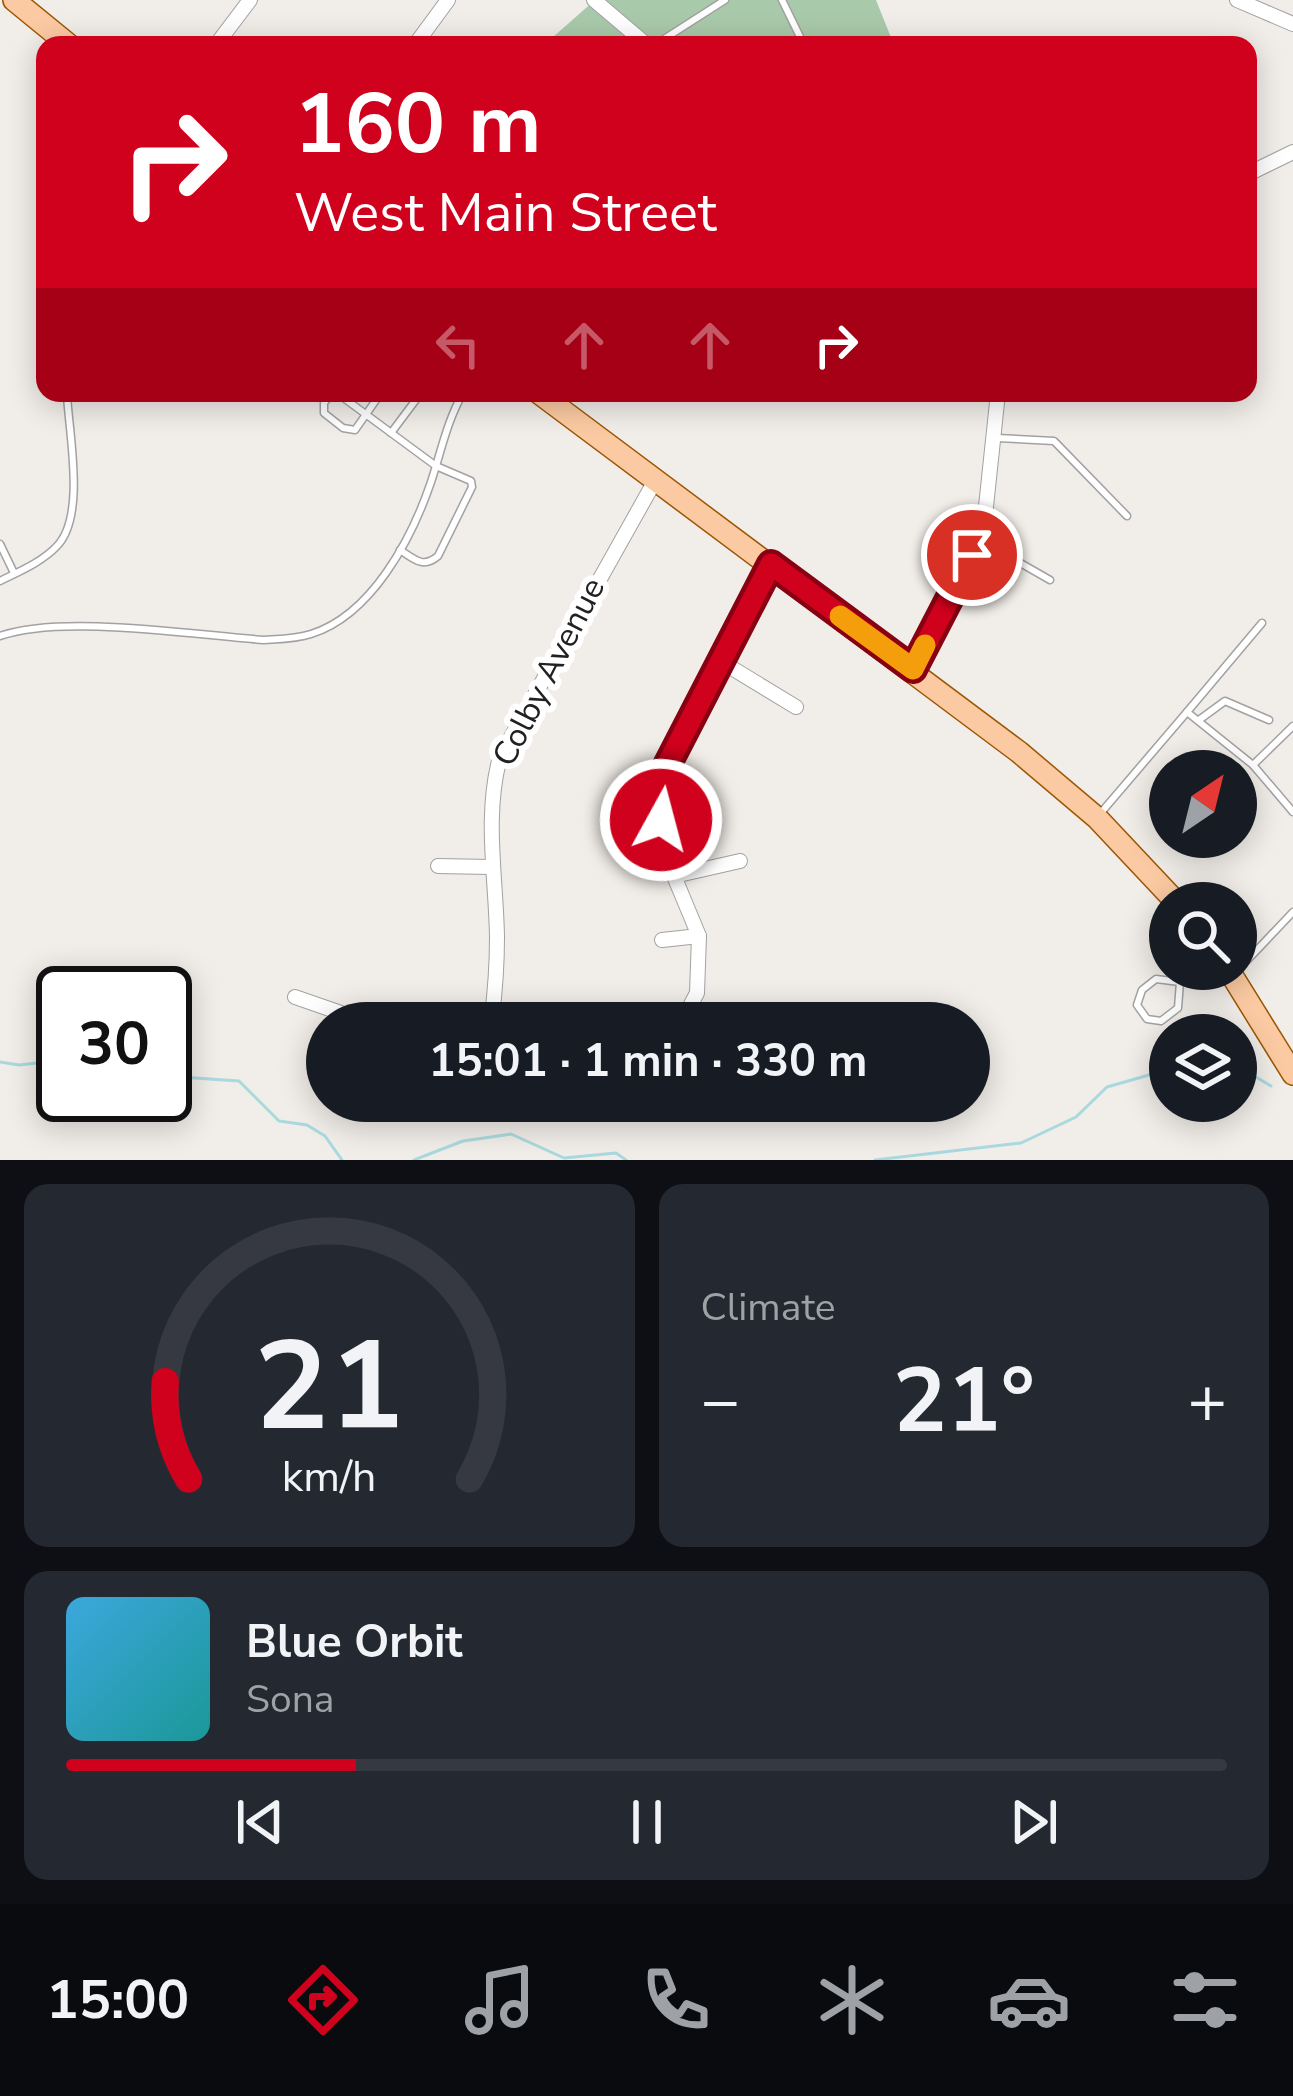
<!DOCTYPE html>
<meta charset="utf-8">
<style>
body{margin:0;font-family:"Nunito Sans",sans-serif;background:#242831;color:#f1f3f6;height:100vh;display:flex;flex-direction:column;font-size:45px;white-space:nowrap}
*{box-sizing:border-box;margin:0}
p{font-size:39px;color:#9ea1a6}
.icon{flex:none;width:66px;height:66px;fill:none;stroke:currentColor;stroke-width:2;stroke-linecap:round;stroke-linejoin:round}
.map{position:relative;height:1160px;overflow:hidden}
.sheet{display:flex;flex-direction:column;gap:24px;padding:24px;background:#0d0f14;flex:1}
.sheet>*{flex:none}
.top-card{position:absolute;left:36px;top:36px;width:1221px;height:366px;border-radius:24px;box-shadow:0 6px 30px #0003;background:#d0011c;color:#fff;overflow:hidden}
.needle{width:78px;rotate:35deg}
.controls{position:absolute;left:1149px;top:750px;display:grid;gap:24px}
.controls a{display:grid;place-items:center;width:108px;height:108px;border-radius:50%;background:#171b24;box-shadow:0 6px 30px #0003;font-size:60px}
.speed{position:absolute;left:36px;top:966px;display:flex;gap:24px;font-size:60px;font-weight:700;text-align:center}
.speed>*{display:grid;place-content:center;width:156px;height:156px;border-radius:50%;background:#171b24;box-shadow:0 6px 30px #0003;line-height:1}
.speed .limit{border:6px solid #111;border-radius:18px;background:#fff;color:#111}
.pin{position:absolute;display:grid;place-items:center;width:102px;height:102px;color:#fff;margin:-51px;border:6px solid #fff;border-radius:50%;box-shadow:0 3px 12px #0007}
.me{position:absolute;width:132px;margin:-66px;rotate:7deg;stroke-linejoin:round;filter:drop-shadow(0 0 9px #0008)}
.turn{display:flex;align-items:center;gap:42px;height:252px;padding:0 60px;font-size:54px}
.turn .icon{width:156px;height:156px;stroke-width:2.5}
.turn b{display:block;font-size:84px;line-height:102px}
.lanes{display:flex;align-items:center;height:114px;padding:0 60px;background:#0003;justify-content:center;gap:60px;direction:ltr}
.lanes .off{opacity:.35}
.big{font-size:90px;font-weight:700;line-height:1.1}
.sheet .tile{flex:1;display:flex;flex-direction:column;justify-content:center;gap:18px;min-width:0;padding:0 42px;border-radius:24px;background:#242831}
.sheet .dial{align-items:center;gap:0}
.dial svg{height:312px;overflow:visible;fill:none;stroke:#363941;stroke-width:7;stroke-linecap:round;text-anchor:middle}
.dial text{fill:#f1f3f6;stroke:none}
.song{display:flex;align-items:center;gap:36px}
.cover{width:144px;height:144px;border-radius:18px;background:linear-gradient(135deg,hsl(200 70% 55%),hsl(180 70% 35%))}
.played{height:12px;border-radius:6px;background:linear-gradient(90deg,#d0011c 25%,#363941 25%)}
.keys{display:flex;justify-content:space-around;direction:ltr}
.heat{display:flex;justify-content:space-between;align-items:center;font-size:66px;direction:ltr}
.sheet .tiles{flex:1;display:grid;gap:24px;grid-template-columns:1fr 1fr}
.tile:last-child{grid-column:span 2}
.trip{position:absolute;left:306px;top:1002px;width:684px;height:120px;border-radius:60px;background:#171b24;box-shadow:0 6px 30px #0003;font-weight:700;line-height:120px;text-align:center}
.menu{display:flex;height:192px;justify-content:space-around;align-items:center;background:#090b0e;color:#9ea1a6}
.menu .icon{width:84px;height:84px}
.menu .active{color:#d0011c}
.menu b{font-size:54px;color:#f1f3f6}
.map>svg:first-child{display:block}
.cemetery{fill:#a9caaa}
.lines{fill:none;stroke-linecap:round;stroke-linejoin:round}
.stream{stroke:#a9d9de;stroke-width:3}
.lane-casing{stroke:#a2a2a2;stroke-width:9}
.street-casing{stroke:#a2a2a2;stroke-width:16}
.primary-casing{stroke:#9d5501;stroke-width:24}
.lane{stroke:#fff;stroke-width:6}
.street{stroke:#fff;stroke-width:14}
.primary{stroke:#fbcaa2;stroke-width:21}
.route-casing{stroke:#870112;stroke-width:30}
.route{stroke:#d0011c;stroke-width:21}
.slow{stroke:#f59e0b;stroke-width:21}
.labels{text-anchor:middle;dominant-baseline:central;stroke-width:12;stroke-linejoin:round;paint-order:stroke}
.street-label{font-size:33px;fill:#212121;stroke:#fff}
</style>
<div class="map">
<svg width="1293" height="1160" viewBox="0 0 1293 1160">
<rect width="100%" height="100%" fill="#f1ede8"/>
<path class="cemetery" d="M595,0H876L894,45H544Z"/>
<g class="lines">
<g class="stream">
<path d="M0,1062L19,1065L63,1060"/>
<path d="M165,1076L239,1081L279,1121L307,1125L325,1136L342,1160"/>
<path d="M1236,1076L1256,1077L1271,1086"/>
<path d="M414,1160L463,1141L511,1134L564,1158L616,1153L626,1160"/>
<path d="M875,1160L1021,1143L1076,1117L1107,1087L1170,1069"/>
</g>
<g class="lane-casing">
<g id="lane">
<path d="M782,0L804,45"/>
<path d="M662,45L664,39L725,0"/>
<path d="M332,393L324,403V413L343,428L355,430L381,393"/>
<path d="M337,393L436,466L471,481L472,487L438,556C423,569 414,559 400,550"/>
<path d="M391,433L421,393"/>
<path d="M997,438L1054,441L1127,516"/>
<path d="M984,530L1015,560L1050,580"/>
<path d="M0,544L14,573"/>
<path d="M0,581C20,571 42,562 57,546C86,516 69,434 67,395L106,393"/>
<path d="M0,636C61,614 195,635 264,640C280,639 296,639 311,634C372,615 412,538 431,482C441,452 447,421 463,393"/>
<path d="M1187,712L1262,623"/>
<path d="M1199,720L1225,701L1269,720"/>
<path d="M1253,765L1293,726"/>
<path d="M1099,815L1187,712L1253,765L1293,812"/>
<path d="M1238,970L1293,912"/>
<path d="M1180,982L1156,979L1142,990L1137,1005L1147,1019L1161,1021L1178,1008L1180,982L1195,969"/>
</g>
</g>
<g class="street-casing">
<g id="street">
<path d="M594,0L647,45"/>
<path d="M1237,0L1293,24"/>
<path d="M216,45L250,0"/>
<path d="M415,45L448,0"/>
<path d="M1248,174L1293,152"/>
<path d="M722,662L796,707"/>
<path d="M913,669L972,555L985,516L998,393"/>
<path d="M438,866L491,867"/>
<path d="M674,876L740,861"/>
<path d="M662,940L699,936"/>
<path d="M295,997L370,1023"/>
<path d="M491,1023C495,994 497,966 497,937C496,877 484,816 500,757L656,479"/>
<path d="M681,1023L697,993L699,936L674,876L661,820L660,779L771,564"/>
</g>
</g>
<g class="primary-casing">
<g id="primary">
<path d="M14,0L69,45"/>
<path d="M539,393L1019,752L1097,818L1177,903"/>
<path d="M1228,969L1293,1074"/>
</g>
</g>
<use href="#lane" class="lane"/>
<use href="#street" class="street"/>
<use href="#primary" class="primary"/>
</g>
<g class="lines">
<g class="route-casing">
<path id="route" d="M661,820L660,779L771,564L913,669L972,555"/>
</g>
<use href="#route" class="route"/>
<path class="slow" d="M840,616L913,669L925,645"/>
</g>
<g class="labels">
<g class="street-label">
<text transform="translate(549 672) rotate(-63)">Colby Avenue</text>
</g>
</g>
</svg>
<div class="controls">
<a><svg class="needle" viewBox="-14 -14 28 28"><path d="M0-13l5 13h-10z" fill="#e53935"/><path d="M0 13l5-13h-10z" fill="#9ea1a6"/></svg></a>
<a><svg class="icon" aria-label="search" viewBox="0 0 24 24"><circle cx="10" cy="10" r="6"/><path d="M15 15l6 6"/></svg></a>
<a><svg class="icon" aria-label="layers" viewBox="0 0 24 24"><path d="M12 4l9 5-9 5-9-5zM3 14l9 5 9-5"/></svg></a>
</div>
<div class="speed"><div class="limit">30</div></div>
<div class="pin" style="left:972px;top:555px;background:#d93025"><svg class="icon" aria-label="arrive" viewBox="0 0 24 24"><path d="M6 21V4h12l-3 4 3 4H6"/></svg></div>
<svg class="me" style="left:661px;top:820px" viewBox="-20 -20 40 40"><circle r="17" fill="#d0011c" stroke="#fff" stroke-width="3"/><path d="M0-11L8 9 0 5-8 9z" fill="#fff"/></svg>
<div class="trip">15:01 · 1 min · 330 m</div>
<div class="top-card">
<div class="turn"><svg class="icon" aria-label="right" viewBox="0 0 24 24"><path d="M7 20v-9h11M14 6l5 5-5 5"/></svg><div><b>160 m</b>West Main Street</div></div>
<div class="lanes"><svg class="icon off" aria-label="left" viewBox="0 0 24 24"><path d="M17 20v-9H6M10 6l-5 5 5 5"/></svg><svg class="icon off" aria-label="ahead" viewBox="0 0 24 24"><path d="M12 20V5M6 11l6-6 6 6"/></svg><svg class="icon off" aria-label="ahead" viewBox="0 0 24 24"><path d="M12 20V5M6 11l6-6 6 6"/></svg><svg class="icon" aria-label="right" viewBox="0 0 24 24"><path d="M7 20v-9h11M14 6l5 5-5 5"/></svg></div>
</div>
</div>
<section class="sheet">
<div class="tiles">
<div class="tile dial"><svg viewBox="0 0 100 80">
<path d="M14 69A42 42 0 1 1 86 69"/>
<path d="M14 69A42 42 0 0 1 8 44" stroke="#d0011c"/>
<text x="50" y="56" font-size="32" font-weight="700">21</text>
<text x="50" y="72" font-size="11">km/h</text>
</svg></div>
<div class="tile"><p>Climate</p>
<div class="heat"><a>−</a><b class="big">21°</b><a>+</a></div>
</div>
<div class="tile">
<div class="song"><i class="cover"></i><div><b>Blue Orbit</b><p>Sona</p></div></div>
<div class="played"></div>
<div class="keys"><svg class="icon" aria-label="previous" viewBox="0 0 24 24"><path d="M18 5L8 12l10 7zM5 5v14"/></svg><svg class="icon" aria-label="pause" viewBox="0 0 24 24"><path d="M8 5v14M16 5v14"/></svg><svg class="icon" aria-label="next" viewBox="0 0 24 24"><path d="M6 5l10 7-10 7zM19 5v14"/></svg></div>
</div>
</div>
</section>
<nav class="menu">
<b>15:00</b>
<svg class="icon active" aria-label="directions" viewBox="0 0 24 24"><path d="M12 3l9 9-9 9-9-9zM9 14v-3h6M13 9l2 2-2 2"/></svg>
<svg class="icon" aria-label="music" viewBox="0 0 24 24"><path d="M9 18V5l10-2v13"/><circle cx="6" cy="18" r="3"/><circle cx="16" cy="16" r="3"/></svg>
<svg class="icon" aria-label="phone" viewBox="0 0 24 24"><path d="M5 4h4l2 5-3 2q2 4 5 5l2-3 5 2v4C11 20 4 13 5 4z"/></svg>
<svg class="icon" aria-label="climate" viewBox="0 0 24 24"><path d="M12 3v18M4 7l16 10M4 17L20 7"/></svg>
<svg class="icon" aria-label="car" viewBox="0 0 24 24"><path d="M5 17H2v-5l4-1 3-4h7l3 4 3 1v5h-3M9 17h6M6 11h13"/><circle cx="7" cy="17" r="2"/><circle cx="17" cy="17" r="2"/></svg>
<svg class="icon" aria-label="filters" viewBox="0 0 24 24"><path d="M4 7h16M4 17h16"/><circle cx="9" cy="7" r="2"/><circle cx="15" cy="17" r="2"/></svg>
</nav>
